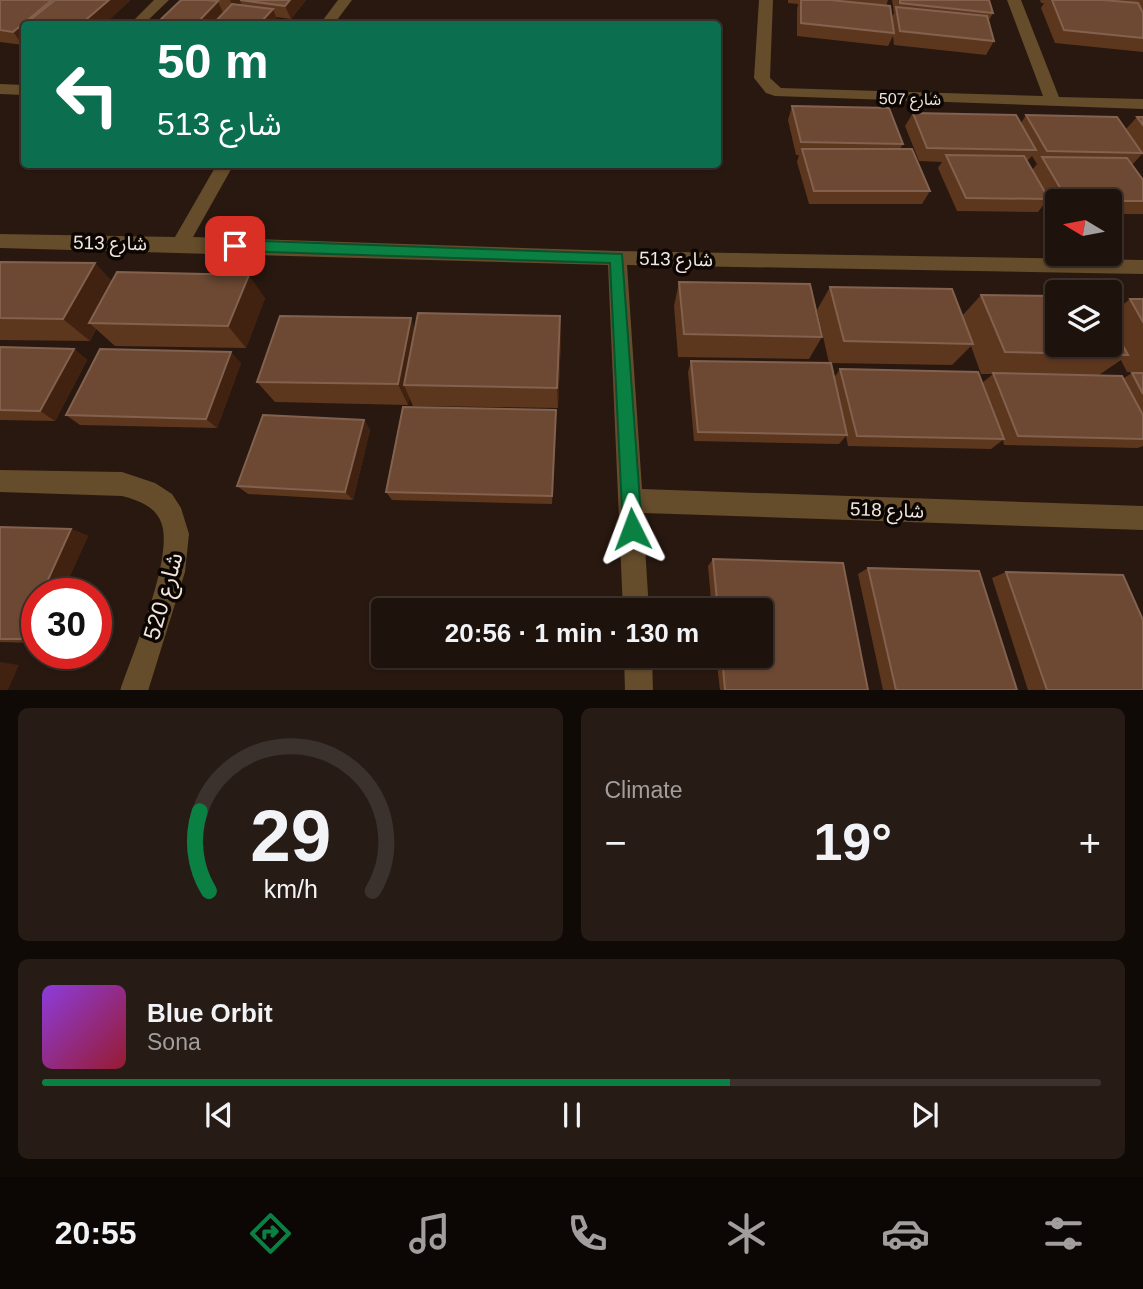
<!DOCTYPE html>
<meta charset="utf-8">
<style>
body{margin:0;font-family:Arial,"Noto Sans Arabic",sans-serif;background:#261b15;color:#f1f3f6;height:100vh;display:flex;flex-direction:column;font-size:26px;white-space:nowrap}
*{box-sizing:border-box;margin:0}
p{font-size:23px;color:#a19e9d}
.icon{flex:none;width:38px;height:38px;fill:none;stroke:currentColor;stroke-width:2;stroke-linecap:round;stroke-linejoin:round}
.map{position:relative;height:690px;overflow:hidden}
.sheet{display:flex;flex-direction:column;gap:18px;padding:18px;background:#100a07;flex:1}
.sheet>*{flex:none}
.hud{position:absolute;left:21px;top:21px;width:700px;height:147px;border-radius:7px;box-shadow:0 2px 5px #0004,0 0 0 2px #3c322d;background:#0b6e4f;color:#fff;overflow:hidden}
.needle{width:46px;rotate:280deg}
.controls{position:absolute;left:1045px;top:189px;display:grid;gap:14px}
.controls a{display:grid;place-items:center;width:77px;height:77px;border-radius:7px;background:#1e120c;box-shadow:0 2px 5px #0004,0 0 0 2px #3c322d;font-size:35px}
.speed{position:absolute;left:21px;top:578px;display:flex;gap:14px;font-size:35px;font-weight:700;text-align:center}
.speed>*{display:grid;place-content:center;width:91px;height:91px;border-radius:50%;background:#1e120c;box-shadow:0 2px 5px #0004,0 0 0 2px #3c322d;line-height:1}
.speed .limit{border:10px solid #d22;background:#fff;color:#111}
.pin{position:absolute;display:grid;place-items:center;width:60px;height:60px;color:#fff;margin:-30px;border-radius:14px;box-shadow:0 4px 10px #0006}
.me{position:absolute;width:77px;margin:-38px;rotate:357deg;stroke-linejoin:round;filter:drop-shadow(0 0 5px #0008)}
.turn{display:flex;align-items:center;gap:24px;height:147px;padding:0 21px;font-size:32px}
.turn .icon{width:91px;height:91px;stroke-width:2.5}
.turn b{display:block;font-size:49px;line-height:60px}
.big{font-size:52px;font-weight:800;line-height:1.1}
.sheet .widget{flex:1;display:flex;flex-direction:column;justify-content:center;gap:10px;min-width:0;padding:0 24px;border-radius:10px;background:#261b15}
.sheet .dial{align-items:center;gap:0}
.dial svg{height:182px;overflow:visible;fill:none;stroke:#3c322d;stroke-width:7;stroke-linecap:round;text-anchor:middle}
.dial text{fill:#f1f3f6;stroke:none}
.song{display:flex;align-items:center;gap:21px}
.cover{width:84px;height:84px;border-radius:10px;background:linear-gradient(135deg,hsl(270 70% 55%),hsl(350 70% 35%))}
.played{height:7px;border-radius:4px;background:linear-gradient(90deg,#0b8043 65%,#3c322d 65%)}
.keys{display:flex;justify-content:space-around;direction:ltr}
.heat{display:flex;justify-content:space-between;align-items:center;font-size:38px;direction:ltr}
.sheet .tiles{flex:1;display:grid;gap:18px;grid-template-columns:1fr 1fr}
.widget:last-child{grid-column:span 2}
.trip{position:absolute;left:371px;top:598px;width:402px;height:70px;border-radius:7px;background:#1e120c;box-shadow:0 2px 5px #0004,0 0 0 2px #3c322d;font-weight:800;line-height:70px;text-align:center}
.tabs{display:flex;height:112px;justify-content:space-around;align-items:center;background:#0c0705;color:#a19e9d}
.tabs .icon{width:49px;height:49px}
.tabs .on{color:#0b8043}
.tabs b{font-size:32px;color:#f1f3f6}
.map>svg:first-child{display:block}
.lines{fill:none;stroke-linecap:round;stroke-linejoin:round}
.minor{fill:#654c2b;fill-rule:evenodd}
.wall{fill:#5d361e;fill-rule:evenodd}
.shaded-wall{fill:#412210}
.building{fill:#6d4933;stroke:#82614e;stroke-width:2}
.route{fill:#0b8043;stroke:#07532c;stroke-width:2}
.labels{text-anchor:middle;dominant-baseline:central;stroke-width:7;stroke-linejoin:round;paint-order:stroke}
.far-street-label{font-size:16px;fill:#f1e5df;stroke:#0c0603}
.street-label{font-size:19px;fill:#f1e5df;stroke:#0c0603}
.near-street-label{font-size:23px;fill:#f1e5df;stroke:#0c0603}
</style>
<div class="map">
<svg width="1143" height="691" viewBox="0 0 1143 691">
<rect width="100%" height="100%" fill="#281810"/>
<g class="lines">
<g class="minor">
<path d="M154,0H169L144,24H130Z"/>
<path d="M338,0H352L334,24H320Z"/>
<path d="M759,0H773L770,78L781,88L1043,96L1007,0H1021L1059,97L1143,99V109L775,96L766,93L754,78Z"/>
<path d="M0,84L24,85V95L0,94Z"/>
<path d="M217,164H234L193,237L617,251L1143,260V274L627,265L642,489L1143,506V530L643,513L649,611H623L608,265L0,248V234L175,237Z"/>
<path d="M0,470L122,472L155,483L172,494L181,508L189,534L185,572L148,691H120C132,655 175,555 161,522C155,506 137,500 122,496L0,492Z"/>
<path d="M624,656H652L653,691H625Z"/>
</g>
</g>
<g class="wall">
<path d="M0,0L130,1L24,24V44L23,45L0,42Z"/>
<path d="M181,0H306L291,19L276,17L278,22L276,24H156Z"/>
<path d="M788,0H888L886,6L892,17L894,13L892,0H989L993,13L988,22L994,41L986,55L894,45L893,36L888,46L797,36V10L798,4L788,3Z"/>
<path d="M1040,0H1143V52L1055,43L1041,8L1044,3H1041Z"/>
<path d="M792,106L903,144L900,149L930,191L922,204H809L797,162L799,155H796L788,120Z"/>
<path d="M913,113L1021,123L1026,115L1126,129L1137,117H1143V156L1142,154L1132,165L1143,180V214H1110V201H1057V214L1048,199L1038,212L957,211L938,168L942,162L919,161L905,126ZM1032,156L1037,164L1032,170L1027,161Z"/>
<path d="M0,262L112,281L265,298L246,348L115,346L96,329L90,341L0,340Z"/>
<path d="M679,282L822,337L809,359L678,357L674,306Z"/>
<path d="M830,287L962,316L981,295L1110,345V315L1130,299H1143V372H1127L1121,360L1099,375L1124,378L1132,373H1143V446L1138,448L1004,445L1003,440L991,449L848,446L846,436L839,444L694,441L688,372L691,361L834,378L840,369L982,383L993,374H981L971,346L952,365L829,363L817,310Z"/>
<path d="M415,329L561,338L558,408L413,406L409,397L408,405L275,402L257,382Z"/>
<path d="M0,347L74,349L87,360L55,421L0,420Z"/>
<path d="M241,363L217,428L80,425L66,415Z"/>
<path d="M556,410L552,504L392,500L386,492Z"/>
<path d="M364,420L370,430L353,500L248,494L237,486Z"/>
<path d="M0,527L71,529L88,536L62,593H37V643L0,642Z"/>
<path d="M713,559L868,690H720L716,656H761V611H712L708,566Z"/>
<path d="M868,568L1017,690H883L858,574Z"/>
<path d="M1006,572L1143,690H1028L992,578Z"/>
</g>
<g class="shaded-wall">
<path d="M52,0H77L19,29L24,36V44L23,45L13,32Z"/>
<path d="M109,0H130V1L105,24H81Z"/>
<path d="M230,0H248H240L242,6L236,13Z"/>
<path d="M290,0H306L291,19L285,6Z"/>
<path d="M218,1L224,15L215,24H196Z"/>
<path d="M273,9L278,22L276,24H259Z"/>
<path d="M95,263L118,287L89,323L96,329L90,341L63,319Z"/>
<path d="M249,275L265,298L246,348L228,326Z"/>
<path d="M560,316L561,338L558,408L557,388Z"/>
<path d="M411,318L419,341L404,385L409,397L408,405L398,384Z"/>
<path d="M74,349L87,360L55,421L40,411Z"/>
<path d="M231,352L241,363L217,428L206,419Z"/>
<path d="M556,410V420L552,504V496Z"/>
<path d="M364,420L370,430L353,500L345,492Z"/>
<path d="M71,529L88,536L62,593H42Z"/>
<path d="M37,604V643L21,639Z"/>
<path d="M0,662L19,665L8,690H0Z"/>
</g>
<g class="building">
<path d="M0,0H52L13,32L0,30Z"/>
<path d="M55,0H109L81,24H25Z"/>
<path d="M181,0H206L218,1L196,24H156Z"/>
<path d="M240,0H290L285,6Z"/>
<path d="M801,0H830L890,6L894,33L801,23Z"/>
<path d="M900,0H989L993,13L900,3Z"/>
<path d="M1052,0H1103L1138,3L1143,13V38L1064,30Z"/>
<path d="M232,4L273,9L259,24H213Z"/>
<path d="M896,7L987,16L994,41L900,31Z"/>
<path d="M792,106L889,108L903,144L801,142Z"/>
<path d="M913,113L1016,115L1036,150L927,148Z"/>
<path d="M1026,115L1117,117L1142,153L1047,151Z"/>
<path d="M1137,117H1143V125Z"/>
<path d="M802,149H912L930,191H814Z"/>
<path d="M946,155L1024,156L1049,199L966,198Z"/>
<path d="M1042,157L1127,158L1143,180V201H1068Z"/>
<path d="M0,262L95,263L63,319L0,318Z"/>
<path d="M117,272L249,275L228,326L89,323Z"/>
<path d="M679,282L810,284L822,337L684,334Z"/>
<path d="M830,287L952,289L973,344L844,341Z"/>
<path d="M981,295L1057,296V345H1110V322L1128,355L1005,352Z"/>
<path d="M1130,299H1143V322Z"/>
<path d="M418,313L560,316L557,388L404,385Z"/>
<path d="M280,316L411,318L398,384L257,382Z"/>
<path d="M0,347L74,349L40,411L0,410Z"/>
<path d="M100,349L231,352L206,419L66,415Z"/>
<path d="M691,361L831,363L847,435L698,432Z"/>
<path d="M840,369L978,372L1004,439L857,436Z"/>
<path d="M993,373L1122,376L1143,415V439L1018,436Z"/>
<path d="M1132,373H1143V394Z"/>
<path d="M403,407L556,410L552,496L386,492Z"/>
<path d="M263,415L364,420L345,492L237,486Z"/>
<path d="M0,527L71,529L42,593H37V604L21,639H0Z"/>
<path d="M713,559L843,563L868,690H725L722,656H761V611H718Z"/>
<path d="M868,568L979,571L1017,690H896Z"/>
<path d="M1006,572L1123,575L1143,620V690H1047Z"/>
</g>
<path class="route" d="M235,240L622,254L642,529L639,535L632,538L626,535L623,529L610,263L235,251L228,246Z"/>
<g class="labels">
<g class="far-street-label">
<text transform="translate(910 99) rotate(1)">شارع 507</text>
</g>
<g class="street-label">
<text transform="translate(110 243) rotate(1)">شارع 513</text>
<text transform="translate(676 259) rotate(1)">شارع 513</text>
<text transform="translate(887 510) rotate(2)">شارع 518</text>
</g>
<g class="near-street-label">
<text transform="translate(163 596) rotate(-74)">شارع 520</text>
</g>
</g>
</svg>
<div class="controls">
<a><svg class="needle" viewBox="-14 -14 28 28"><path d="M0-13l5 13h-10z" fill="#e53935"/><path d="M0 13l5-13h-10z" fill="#a19e9d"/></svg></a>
<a><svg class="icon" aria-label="layers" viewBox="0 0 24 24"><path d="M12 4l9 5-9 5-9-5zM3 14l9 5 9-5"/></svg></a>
</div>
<div class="speed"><div class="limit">30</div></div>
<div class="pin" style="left:235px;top:246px;background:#d93025"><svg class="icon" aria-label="arrive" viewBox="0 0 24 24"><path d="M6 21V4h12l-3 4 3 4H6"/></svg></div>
<svg class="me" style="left:632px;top:529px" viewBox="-20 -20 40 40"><path d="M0-17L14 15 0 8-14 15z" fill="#0b8043" stroke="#fff" stroke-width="4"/></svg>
<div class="trip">20:56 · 1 min · 130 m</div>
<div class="hud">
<div class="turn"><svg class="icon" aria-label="left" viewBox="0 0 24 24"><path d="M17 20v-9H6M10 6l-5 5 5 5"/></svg><div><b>50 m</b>شارع 513</div></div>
</div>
</div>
<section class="sheet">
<div class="tiles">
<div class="widget dial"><svg viewBox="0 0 100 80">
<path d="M14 69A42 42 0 1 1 86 69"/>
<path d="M14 69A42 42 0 0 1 10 34" stroke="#0b8043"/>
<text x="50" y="56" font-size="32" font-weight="700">29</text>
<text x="50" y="72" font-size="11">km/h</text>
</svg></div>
<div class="widget"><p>Climate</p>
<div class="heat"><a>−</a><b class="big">19°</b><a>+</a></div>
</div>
<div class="widget">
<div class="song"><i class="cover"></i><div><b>Blue Orbit</b><p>Sona</p></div></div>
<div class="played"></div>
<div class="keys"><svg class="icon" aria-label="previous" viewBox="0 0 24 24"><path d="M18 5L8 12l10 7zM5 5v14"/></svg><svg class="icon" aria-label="pause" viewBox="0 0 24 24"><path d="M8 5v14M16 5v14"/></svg><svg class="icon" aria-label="next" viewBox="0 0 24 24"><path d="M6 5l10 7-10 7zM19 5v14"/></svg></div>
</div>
</div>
</section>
<nav class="tabs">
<b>20:55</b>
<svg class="icon on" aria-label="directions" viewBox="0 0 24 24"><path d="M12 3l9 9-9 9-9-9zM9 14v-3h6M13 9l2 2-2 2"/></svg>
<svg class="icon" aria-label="music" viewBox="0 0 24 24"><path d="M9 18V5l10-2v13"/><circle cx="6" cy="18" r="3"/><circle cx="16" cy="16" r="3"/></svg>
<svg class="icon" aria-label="phone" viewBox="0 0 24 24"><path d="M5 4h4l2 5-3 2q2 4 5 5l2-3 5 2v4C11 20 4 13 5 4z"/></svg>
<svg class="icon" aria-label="climate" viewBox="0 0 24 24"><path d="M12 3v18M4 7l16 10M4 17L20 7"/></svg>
<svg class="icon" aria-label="car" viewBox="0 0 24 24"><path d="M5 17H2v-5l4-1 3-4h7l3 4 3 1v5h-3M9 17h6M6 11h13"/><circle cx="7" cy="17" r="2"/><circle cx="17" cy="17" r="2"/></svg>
<svg class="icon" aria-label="filters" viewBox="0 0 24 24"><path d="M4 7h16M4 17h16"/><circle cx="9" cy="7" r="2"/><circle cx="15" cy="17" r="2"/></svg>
</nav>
